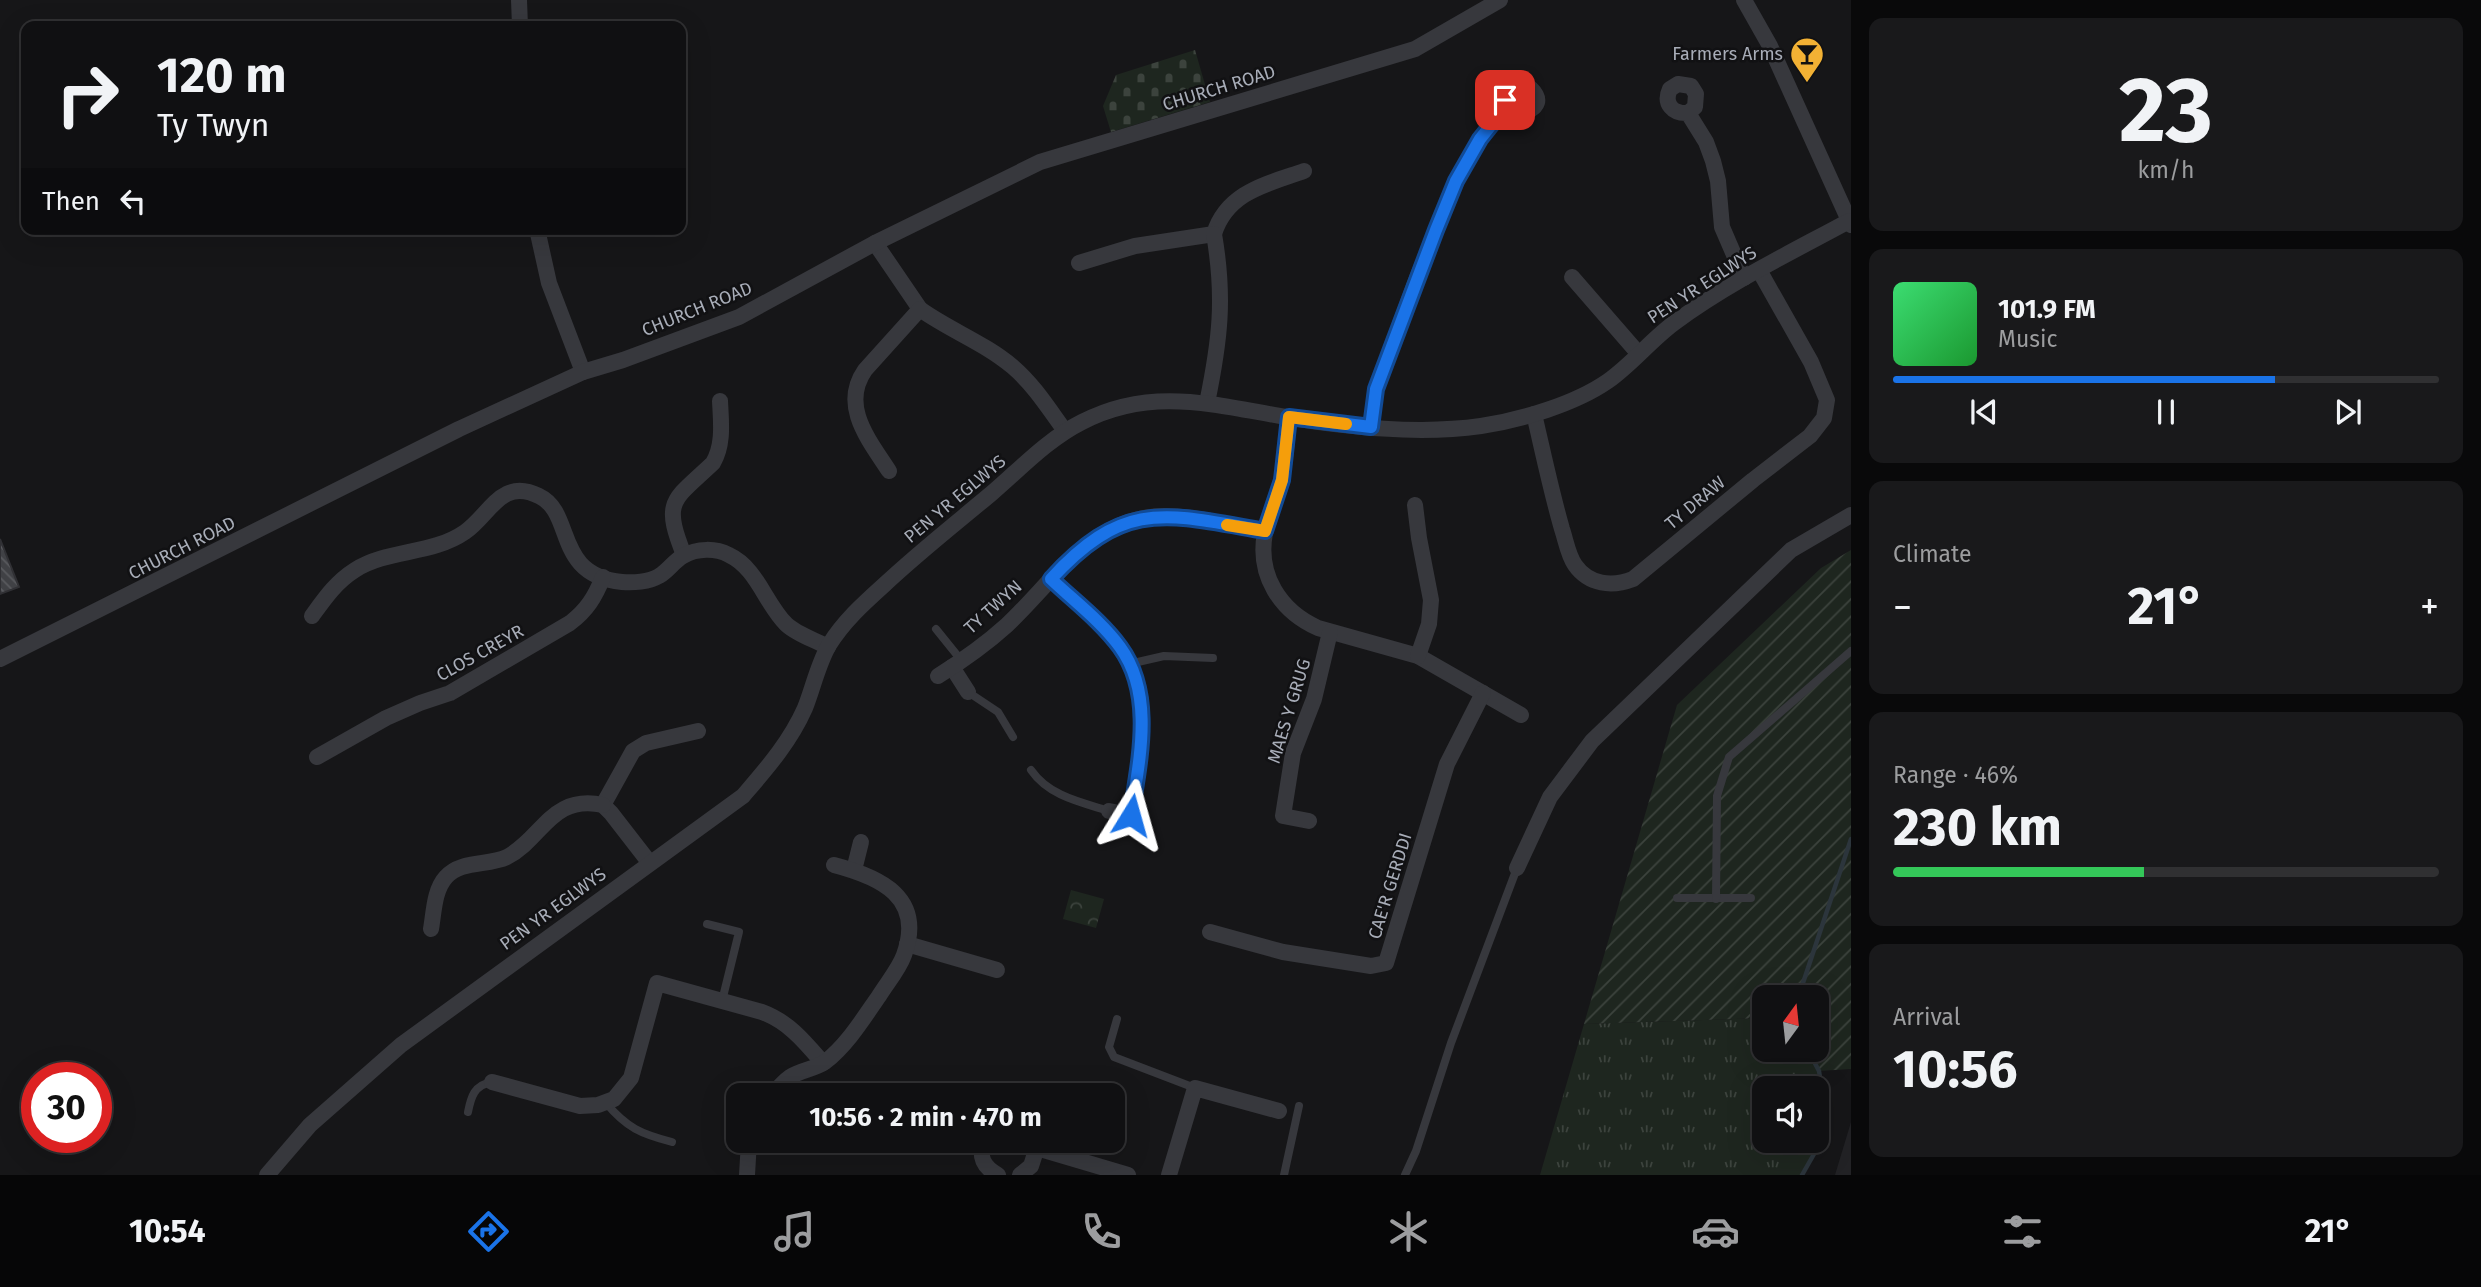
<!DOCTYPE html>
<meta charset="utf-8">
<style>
body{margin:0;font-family:"Fira Sans",sans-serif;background:#19191b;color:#f1f3f6;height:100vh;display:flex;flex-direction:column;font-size:26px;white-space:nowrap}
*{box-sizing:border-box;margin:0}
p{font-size:23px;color:#9c9d9f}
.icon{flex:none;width:38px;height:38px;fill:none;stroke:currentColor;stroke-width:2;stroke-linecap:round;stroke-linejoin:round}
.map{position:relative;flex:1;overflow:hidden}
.details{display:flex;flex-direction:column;gap:18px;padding:18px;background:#09090a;width:630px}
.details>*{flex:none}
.top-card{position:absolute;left:21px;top:21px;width:665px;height:214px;border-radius:14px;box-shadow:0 7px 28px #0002,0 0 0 2px #303032;background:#101012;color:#f1f3f6;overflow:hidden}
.needle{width:46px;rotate:15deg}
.fabs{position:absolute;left:1752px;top:985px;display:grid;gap:14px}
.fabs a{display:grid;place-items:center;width:77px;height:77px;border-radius:14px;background:#101012;box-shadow:0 7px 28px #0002,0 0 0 2px #303032;font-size:35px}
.speed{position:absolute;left:21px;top:1062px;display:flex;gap:14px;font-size:35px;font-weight:700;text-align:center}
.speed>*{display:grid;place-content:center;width:91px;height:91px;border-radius:50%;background:#101012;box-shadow:0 7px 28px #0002,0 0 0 2px #303032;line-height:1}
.speed .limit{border:10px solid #d22;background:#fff;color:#111}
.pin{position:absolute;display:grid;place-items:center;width:60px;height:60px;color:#fff;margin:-30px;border-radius:14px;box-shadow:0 4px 10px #0006}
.me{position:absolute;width:77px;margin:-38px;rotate:8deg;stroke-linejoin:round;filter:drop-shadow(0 0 5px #0008)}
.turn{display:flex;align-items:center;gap:24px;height:147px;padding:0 21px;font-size:32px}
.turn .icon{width:91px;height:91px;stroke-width:2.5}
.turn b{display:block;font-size:49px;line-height:60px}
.then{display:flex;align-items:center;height:66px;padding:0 21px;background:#0003;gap:14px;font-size:26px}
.big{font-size:52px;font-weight:700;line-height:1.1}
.details .widget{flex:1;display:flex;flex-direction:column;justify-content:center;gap:10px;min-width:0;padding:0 24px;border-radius:14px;background:#19191b}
.details .dial{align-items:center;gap:0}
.dial b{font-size:91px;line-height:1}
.song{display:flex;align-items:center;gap:21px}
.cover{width:84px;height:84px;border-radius:10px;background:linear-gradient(135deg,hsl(140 70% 55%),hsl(130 70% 35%))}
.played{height:7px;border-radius:4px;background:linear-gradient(90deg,#1a73e8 70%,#303032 70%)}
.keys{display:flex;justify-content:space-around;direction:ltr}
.heat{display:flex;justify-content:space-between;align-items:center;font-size:38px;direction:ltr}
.charge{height:10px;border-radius:5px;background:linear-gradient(90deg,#34c759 46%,#303032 0)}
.trip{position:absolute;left:726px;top:1083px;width:399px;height:70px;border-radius:14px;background:#101012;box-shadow:0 7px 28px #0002,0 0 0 2px #303032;font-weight:700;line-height:70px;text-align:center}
.dock{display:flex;height:112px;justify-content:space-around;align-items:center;background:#060607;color:#9c9d9f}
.dock .icon{width:49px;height:49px}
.dock .selected{color:#1a73e8}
.dock b{font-size:32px;color:#f1f3f6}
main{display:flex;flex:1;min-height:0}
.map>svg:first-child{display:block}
.built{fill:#222225}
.grass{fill:url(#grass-tufts);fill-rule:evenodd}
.forest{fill:url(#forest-crowns)}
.cemetery{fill:url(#cemetery-stones)}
.garden{fill:url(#garden-furrows)}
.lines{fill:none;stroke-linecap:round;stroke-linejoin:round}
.stream{stroke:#2c353c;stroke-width:4.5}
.building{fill:url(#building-back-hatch);stroke:#303034;stroke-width:2}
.lane{stroke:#37383d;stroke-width:8}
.street{stroke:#37383d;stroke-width:16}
.route-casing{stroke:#114b97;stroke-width:18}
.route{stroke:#1a73e8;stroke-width:12}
.slow{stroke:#f59e0b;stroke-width:12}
.labels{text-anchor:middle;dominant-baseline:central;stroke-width:5;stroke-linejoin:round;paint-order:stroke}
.poi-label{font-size:18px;fill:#a8adb8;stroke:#111113;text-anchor:end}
.street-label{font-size:18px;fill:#a8adb8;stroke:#111113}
</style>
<main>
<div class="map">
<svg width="1851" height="1175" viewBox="0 0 1851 1175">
<defs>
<pattern id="grass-tufts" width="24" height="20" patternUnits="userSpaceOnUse" patternTransform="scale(1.75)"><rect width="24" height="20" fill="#1e261f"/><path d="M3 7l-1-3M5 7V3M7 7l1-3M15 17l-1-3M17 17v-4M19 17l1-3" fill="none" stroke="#3c433d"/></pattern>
<pattern id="forest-crowns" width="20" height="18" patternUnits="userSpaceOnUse" patternTransform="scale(1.75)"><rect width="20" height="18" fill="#1e261f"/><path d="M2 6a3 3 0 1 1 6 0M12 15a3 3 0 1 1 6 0" fill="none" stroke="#3c433d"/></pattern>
<pattern id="cemetery-stones" width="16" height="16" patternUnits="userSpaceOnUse" patternTransform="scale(1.75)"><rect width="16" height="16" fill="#1e261f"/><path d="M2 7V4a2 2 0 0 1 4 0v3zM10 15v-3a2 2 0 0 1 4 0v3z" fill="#3c433d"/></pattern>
<pattern id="garden-furrows" width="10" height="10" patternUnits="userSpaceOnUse" patternTransform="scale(1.75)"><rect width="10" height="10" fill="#1e261f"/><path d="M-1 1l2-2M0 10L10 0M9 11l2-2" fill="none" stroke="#3c433d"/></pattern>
<pattern id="building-back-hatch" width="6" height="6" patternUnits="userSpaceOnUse" patternTransform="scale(1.75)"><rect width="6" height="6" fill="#404145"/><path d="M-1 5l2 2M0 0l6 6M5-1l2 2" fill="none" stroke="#595a5e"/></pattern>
</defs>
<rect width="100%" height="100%" fill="#161618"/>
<path class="built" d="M1851,1122V1175H1835Z"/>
<path class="grass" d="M1764,1018V1050H1808L1819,1071L1823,1097L1818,1147L1802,1175H1540L1584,1024ZM1764,1088H1816V1141H1764Z"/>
<path class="forest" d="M1071,890L1104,899L1096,928L1063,919Z"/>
<path class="cemetery" d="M1195,50L1210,102L1111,132L1103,106L1116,75Z"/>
<path class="garden" d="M1851,550V1069L1819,1071L1809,1050H1816V998H1764V1018L1584,1024L1677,705L1821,568Z"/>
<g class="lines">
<g class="stream">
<path d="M1798,998L1851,839"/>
<path d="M1802,1175L1818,1147L1823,1097L1819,1071L1808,1050"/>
</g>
</g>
<path class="building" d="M0,539L19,587L0,594Z"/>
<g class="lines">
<g class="lane">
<path d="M936,629L961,660"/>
<path d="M1129,664L1164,656L1213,658"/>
<path d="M968,692L998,712L1013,737"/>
<path d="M1031,770C1049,796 1080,802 1109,811"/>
<path d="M1677,898H1751"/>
<path d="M1716,899L1717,796L1729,757L1851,651"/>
<path d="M707,924L739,932L722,1001"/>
<path d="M1117,1019L1109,1047L1114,1057L1195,1088"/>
<path d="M606,1103C627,1128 641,1134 672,1142"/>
<path d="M468,1112C471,1097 474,1085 492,1082"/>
<path d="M1284,1175L1299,1106"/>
<path d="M1405,1175L1416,1151L1451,1043L1517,868"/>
</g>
<g class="street">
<path d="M519,0L520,26"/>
<path d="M1744,0L1770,46L1851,225"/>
<path d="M1688,113C1673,114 1663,104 1670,89L1678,84L1691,86L1696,94L1695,107L1688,113L1706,142L1713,161L1718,181L1722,227L1744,278"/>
<path d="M537,229L549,283L583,372"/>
<path d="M875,243L920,309"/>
<path d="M1079,263L1135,246L1214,234C1227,192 1267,184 1304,171"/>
<path d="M1572,277L1638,353"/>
<path d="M1207,403C1220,340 1225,298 1214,234"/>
<path d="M1534,414C1543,452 1551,491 1562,529C1566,541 1568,555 1575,565C1589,585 1612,587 1633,579L1753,480L1810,436L1824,418L1827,400L1811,362L1759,270"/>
<path d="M1289,417C1287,438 1286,461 1281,481C1277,499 1268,515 1265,533C1257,575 1280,611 1318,628L1418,656L1521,715"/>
<path d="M1371,427L1376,389L1417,278L1456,181L1480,139L1500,114L1510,92L1523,83C1532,88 1546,101 1530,110C1522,114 1508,113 1500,114"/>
<path d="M889,471C869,440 840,406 865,370L920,309C949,330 985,343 1013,367C1034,385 1049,409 1065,431"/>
<path d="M1415,505L1419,538L1431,600L1429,624L1418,656"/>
<path d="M684,555C662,500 673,501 713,463C724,444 721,422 720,401"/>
<path d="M1051,579C1074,600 1101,621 1120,647C1155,695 1139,761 1131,815L1109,811"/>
<path d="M312,616C325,598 336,582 355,570C388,549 432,555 465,532C490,515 501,477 539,496C575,513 553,575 622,582C633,583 649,582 659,576C668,571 674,561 683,556C697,548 716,548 729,555C757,568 765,603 786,624C796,634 815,640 828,647"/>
<path d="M0,659L459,429L583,372L623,360L739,317L875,243L1040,162L1415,49L1500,0"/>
<path d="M952,667L968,692"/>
<path d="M938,676C962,661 986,644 1007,625C1055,580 1091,517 1164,516C1198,516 1232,526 1265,531"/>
<path d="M317,757L386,718L420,703L450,693L570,623C587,610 595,597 603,577"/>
<path d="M1309,821L1283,816L1293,753L1314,699L1330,632"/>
<path d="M649,862L611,813L603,805L633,751L646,743L698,731"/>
<path d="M1517,868L1550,797L1592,741L1791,550L1851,515"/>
<path d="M854,870L861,842"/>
<path d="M431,929C434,912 434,890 446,877C461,860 488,866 507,857C543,838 551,794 603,805"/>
<path d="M1210,932L1283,952L1371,966L1386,963L1447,764L1483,693"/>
<path d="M907,944L997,970"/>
<path d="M492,1082L580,1106L598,1105L614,1099L631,1078L657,983L762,1012C789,1022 805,1042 823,1063"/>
<path d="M771,1096C777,1089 783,1082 790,1077C801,1070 815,1069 825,1062C847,1045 863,1019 879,996C887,983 899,969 904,955C925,897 880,877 834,865"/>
<path d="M983,1141C979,1157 983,1167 998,1175"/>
<path d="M1037,1148L1128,1175"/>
<path d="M267,1175L310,1125L401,1045L743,796C767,768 790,742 805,708C813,688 818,664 829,645C844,621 863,604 884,585C918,553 955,524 992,493C1020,469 1048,439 1082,422C1151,386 1214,405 1286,417C1349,427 1418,435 1481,426C1521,420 1575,404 1608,381C1632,364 1651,340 1674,323C1728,283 1790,253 1849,221"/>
<path d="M747,1175L749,1141"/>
<path d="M1020,1175L1031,1166L1039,1141"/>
<path d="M1169,1175L1195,1088L1279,1111"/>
</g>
</g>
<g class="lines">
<g class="route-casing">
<path id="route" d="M1131,815C1139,761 1155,695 1120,647C1101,621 1074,601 1051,579C1125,498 1167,514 1265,531L1282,480L1289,417L1371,427L1376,389L1436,230L1456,181L1480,139L1500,114L1505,100"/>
</g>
<use href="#route" class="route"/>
<path class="slow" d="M1227,525L1265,531L1282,480L1289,417L1346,424"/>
</g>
<defs>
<g id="bar-pin" transform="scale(1.75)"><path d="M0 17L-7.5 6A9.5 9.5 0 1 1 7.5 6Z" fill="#f2b134" stroke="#111113"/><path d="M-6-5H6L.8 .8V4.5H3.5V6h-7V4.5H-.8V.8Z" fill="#111"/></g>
</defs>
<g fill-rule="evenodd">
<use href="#bar-pin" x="1807" y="54"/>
</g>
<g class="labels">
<g class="poi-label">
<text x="1783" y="54">Farmers Arms</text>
</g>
<g class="street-label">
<text transform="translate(1219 88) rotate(-17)">CHURCH ROAD</text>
<text transform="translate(1702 285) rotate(-33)">PEN YR EGLWYS</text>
<text transform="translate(697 309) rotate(-22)">CHURCH ROAD</text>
<text transform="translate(955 499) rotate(-40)">PEN YR EGLWYS</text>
<text transform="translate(1695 503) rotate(-40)">TY DRAW</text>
<text transform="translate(182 548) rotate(-27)">CHURCH ROAD</text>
<text transform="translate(993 607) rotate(-42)">TY TWYN</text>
<text transform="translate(480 653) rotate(-29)">CLOS CREYR</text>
<text transform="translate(1289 711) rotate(-73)">MAES Y GRUG</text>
<text transform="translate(1390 886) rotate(-73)">CAE'R GERDDI</text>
<text transform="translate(553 909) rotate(-36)">PEN YR EGLWYS</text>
</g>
</g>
</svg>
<div class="fabs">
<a><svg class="needle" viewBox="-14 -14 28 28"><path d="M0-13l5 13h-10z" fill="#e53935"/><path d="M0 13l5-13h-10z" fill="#9c9d9f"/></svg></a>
<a><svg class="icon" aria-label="sound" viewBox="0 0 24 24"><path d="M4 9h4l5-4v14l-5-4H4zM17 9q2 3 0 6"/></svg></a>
</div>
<div class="speed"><div class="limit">30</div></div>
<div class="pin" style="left:1505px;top:100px;background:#d93025"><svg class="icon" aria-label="arrive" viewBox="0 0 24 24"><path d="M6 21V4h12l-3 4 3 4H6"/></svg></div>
<svg class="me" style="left:1131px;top:815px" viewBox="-20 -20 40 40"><path d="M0-17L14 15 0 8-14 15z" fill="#1a73e8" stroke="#fff" stroke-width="4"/></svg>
<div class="trip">10:56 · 2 min · 470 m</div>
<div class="top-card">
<div class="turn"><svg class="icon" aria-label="right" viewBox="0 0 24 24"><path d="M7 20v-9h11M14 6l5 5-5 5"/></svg><div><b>120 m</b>Ty Twyn</div></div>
<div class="then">Then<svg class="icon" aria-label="left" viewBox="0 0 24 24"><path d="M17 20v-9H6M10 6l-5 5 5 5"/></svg></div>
</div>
</div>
<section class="details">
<div class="widget dial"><b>23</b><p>km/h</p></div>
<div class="widget">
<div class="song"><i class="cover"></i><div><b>101.9 FM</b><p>Music</p></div></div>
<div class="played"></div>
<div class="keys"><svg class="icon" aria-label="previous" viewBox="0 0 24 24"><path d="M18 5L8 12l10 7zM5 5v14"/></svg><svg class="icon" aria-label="pause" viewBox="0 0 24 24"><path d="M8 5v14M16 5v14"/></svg><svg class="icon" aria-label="next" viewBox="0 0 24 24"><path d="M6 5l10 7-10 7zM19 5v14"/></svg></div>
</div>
<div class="widget"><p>Climate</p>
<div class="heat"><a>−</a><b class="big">21°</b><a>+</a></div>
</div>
<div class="widget"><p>Range · 46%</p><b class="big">230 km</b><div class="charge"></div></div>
<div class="widget"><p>Arrival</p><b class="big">10:56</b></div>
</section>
</main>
<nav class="dock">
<b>10:54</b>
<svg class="icon selected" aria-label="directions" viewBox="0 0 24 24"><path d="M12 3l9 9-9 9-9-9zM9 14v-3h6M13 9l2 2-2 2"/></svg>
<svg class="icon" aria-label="music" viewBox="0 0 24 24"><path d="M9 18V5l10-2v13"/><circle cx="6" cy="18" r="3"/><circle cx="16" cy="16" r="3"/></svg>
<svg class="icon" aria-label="phone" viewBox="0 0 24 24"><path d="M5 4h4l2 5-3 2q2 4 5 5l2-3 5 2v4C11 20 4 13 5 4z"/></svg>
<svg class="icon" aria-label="climate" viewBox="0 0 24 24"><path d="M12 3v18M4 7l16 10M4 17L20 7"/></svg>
<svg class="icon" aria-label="car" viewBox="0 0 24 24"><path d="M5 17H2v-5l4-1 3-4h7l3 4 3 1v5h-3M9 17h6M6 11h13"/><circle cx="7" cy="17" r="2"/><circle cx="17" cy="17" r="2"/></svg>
<svg class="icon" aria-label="filters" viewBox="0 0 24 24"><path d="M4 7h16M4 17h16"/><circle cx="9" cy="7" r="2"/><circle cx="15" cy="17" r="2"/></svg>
<b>21°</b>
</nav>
